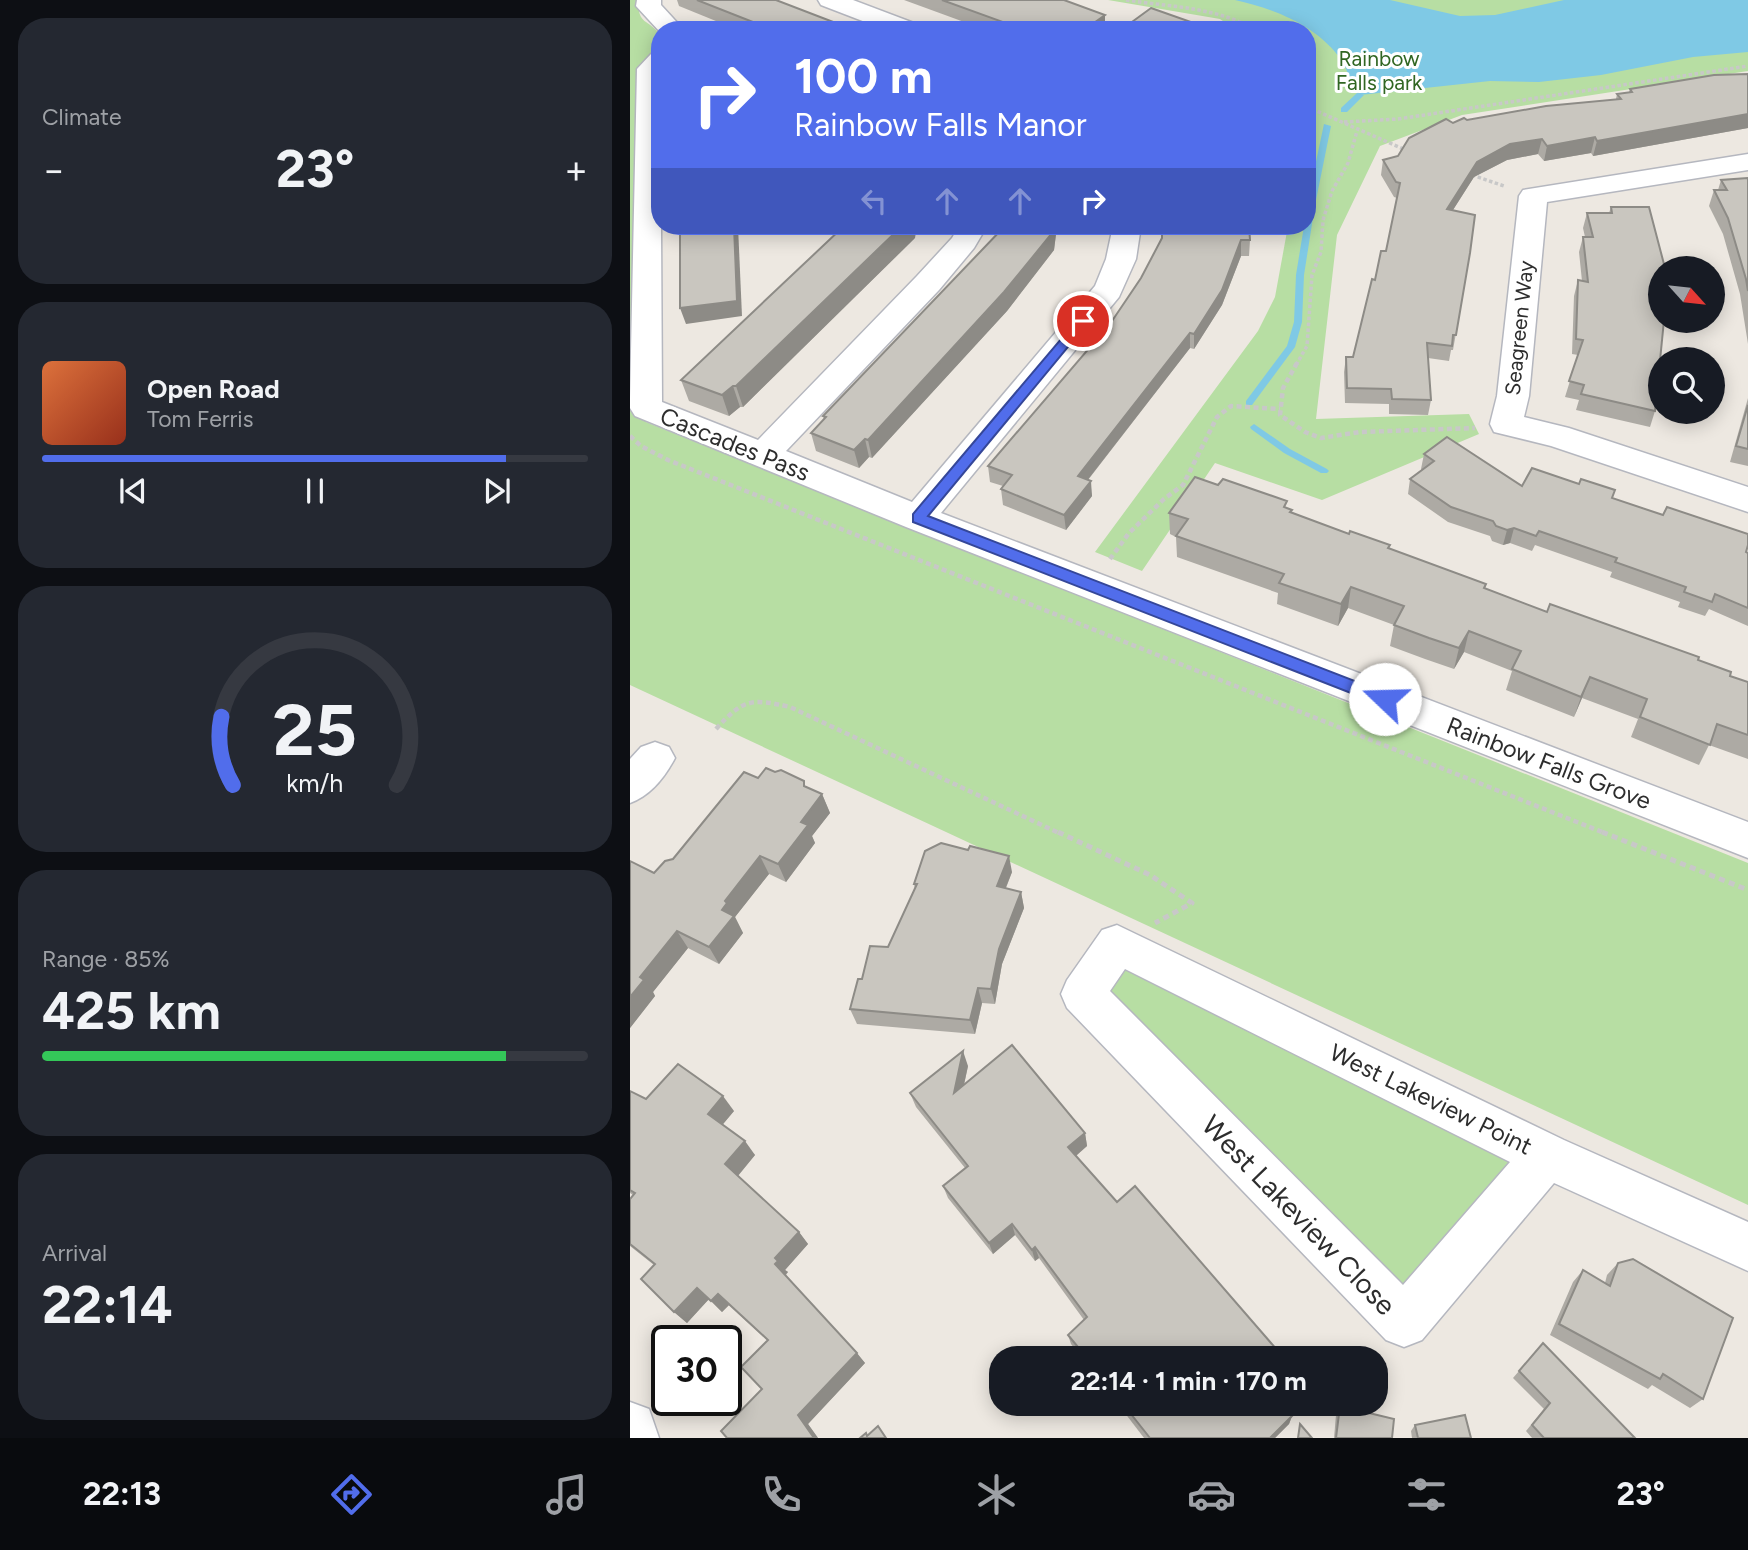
<!DOCTYPE html>
<meta charset="utf-8">
<style>
body{margin:0;font-family:Figtree,sans-serif;background:#242831;color:#f1f3f6;height:100vh;display:flex;flex-direction:column;font-size:26px;white-space:nowrap}
*{box-sizing:border-box;margin:0}
p{font-size:23px;color:#9ea1a6}
.icon{flex:none;width:38px;height:38px;fill:none;stroke:currentColor;stroke-width:2;stroke-linecap:round;stroke-linejoin:round}
.map{position:relative;flex:1;overflow:hidden}
.side{display:flex;flex-direction:column;gap:18px;padding:18px;background:#0d0f14;width:630px}
.side>*{flex:none}
.guide{position:absolute;left:21px;top:21px;width:665px;height:214px;border-radius:28px;box-shadow:0 4px 18px #0003;background:#516deb;color:#fff;overflow:hidden}
.needle{width:46px;rotate:117deg}
.tools{position:absolute;left:1018px;top:256px;display:grid;gap:14px}
.tools a{display:grid;place-items:center;width:77px;height:77px;border-radius:50%;background:#171b24;box-shadow:0 4px 18px #0003;font-size:35px}
.speed{position:absolute;left:21px;top:1325px;display:flex;gap:14px;font-size:35px;font-weight:700;text-align:center}
.speed>*{display:grid;place-content:center;width:91px;height:91px;border-radius:50%;background:#171b24;box-shadow:0 4px 18px #0003;line-height:1}
.speed .limit{border:4px solid #111;border-radius:10px;background:#fff;color:#111}
.pin{position:absolute;display:grid;place-items:center;width:60px;height:60px;color:#fff;margin:-30px;border:4px solid #fff;border-radius:50%;box-shadow:0 2px 7px #0007}
.me{position:absolute;width:77px;margin:-38px;rotate:291deg;stroke-linejoin:round;filter:drop-shadow(0 0 5px #0008)}
.turn{display:flex;align-items:center;gap:24px;height:147px;padding:0 28px;font-size:32px}
.turn .icon{width:91px;height:91px;stroke-width:2.5}
.turn b{display:block;font-size:49px;line-height:60px}
.lanes{display:flex;align-items:center;height:66px;padding:0 28px;background:#0003;justify-content:center;gap:35px;direction:ltr}
.lanes .off{opacity:.35}
.big{font-size:52px;font-weight:700;line-height:1.1}
.side .card{flex:1;display:flex;flex-direction:column;justify-content:center;gap:10px;min-width:0;padding:0 24px;border-radius:28px;background:#242831}
.side .dial{align-items:center;gap:0}
.dial svg{height:182px;overflow:visible;fill:none;stroke:#363941;stroke-width:7;stroke-linecap:round;text-anchor:middle}
.dial text{fill:#f1f3f6;stroke:none}
.song{display:flex;align-items:center;gap:21px}
.cover{width:84px;height:84px;border-radius:10px;background:linear-gradient(135deg,hsl(20 70% 55%),hsl(10 70% 35%))}
.played{height:7px;border-radius:4px;background:linear-gradient(90deg,#516deb 85%,#363941 85%)}
.keys{display:flex;justify-content:space-around;direction:ltr}
.heat{display:flex;justify-content:space-between;align-items:center;font-size:38px;direction:ltr}
.charge{height:10px;border-radius:5px;background:linear-gradient(90deg,#34c759 85%,#363941 0)}
.trip{position:absolute;left:359px;top:1346px;width:399px;height:70px;border-radius:28px;background:#171b24;box-shadow:0 4px 18px #0003;font-weight:700;line-height:70px;text-align:center}
.tab-bar{display:flex;height:112px;justify-content:space-around;align-items:center;background:#090b0e;color:#9ea1a6}
.tab-bar .icon{width:49px;height:49px}
.tab-bar .on{color:#516deb}
.tab-bar b{font-size:32px;color:#f1f3f6}
main{display:flex;flex:1;min-height:0}
.map>svg:first-child{display:block}
.green{fill:#b7dea3}
.water{fill:#7fc9e5}
.lines{fill:none;stroke-linecap:round;stroke-linejoin:round}
.stream{fill:#7fc9e5;fill-rule:evenodd}
.minor-casing{stroke:#b5b7bf;stroke-width:3}
.path-far2{stroke:#c8c8c8;stroke-width:3.5;stroke-dasharray:3.5 2.5;stroke-linecap:butt}
.path-far1{stroke:#c8c8c8;stroke-width:4.5;stroke-dasharray:5 3.5;stroke-linecap:butt}
.path{stroke:#c8c8c8;stroke-width:5;stroke-dasharray:6 4.5;stroke-linecap:butt}
.minor{fill:#fff;fill-rule:evenodd}
.wall{fill:#adaaa4}
.shaded-wall{fill:#8d8b86}
.building{fill:#c9c6bf;stroke:#8d8b86;stroke-width:2}
.route{fill:#516deb;stroke:#354799;stroke-width:2}
.labels{text-anchor:middle;dominant-baseline:central;stroke-width:6;stroke-linejoin:round;paint-order:stroke}
.far-park-label{font-size:21px;fill:#306622;stroke:#fff}
.far-street-label{font-size:21px;fill:#2d2d2d;stroke:#fff}
.street-label{font-size:24px;fill:#2d2d2d;stroke:#fff}
.near-street-label{font-size:28px;fill:#2d2d2d;stroke:#fff}
</style>
<main>
<section class="side">
<div class="card"><p>Climate</p>
<div class="heat"><a>−</a><b class="big">23°</b><a>+</a></div>
</div>
<div class="card">
<div class="song"><i class="cover"></i><div><b>Open Road</b><p>Tom Ferris</p></div></div>
<div class="played"></div>
<div class="keys"><svg class="icon" aria-label="previous" viewBox="0 0 24 24"><path d="M18 5L8 12l10 7zM5 5v14"/></svg><svg class="icon" aria-label="pause" viewBox="0 0 24 24"><path d="M8 5v14M16 5v14"/></svg><svg class="icon" aria-label="next" viewBox="0 0 24 24"><path d="M6 5l10 7-10 7zM19 5v14"/></svg></div>
</div>
<div class="card dial"><svg viewBox="0 0 100 80">
<path d="M14 69A42 42 0 1 1 86 69"/>
<path d="M14 69A42 42 0 0 1 9 39" stroke="#516deb"/>
<text x="50" y="56" font-size="32" font-weight="700">25</text>
<text x="50" y="72" font-size="11">km/h</text>
</svg></div>
<div class="card"><p>Range · 85%</p><b class="big">425 km</b><div class="charge"></div></div>
<div class="card"><p>Arrival</p><b class="big">22:14</b></div>
</section>
<div class="map">
<svg width="1118" height="1438" viewBox="0 0 1118 1438">
<rect width="100%" height="100%" fill="#ede8e1"/>
<g class="green">
<path d="M0,0H8C8,26 18,18 30,35V49L9,69L0,362Z"/>
<path d="M478,0H1118V71L832,115L750,146L707,235L686,419L839,414L849,434L692,500L585,463L512,571L465,552L628,331L645,297L658,226H677V30H606L590,19Z"/>
<path d="M0,402L2,410L16,422L1118,863V1205L0,685Z"/>
<path d="M487,944L917,1156L774,1322L453,994Z"/>
</g>
<path class="water" d="M605,0H760L830,16L865,15L934,0H1118V52L1063,57L971,75L909,82L860,81L730,95C718,86 720,73 712,61C688,26 645,9 605,0Z"/>
<g class="lines">
<g class="stream">
<path d="M727,93L734,95L717,112H711V108Z"/>
<path d="M694,124L701,126L685,205L674,275L672,322L665,347L622,405H616V401L657,346L664,322L666,275L674,226H677V204Z"/>
<path d="M624,424L660,449L697,469L699,471L697,473H691L654,453L621,429L620,427Z"/>
</g>
<g class="minor-casing">
<g id="minor">
<path d="M7,0H31V5L54,30H30V32L6,6Z"/>
<path d="M188,0H223L289,25L292,30H256L191,5Z"/>
<path d="M30,51L32,402L128,440L287,276L322,238L329,226H357L344,248L309,290L156,451L282,502L465,286L476,259L483,226H511L506,259L489,297L311,513L1118,822V858L276,527L5,416L0,408V398L7,69L21,54Z"/>
<path d="M1118,154V170L917,202L899,396L894,417L939,428L1118,487V512L921,446L864,432L860,424L867,396L889,196L893,190Z"/>
<path d="M25,742L39,747L45,758C35,777 20,796 0,803V759L11,747Z"/>
<path d="M487,925L934,1140L1118,1222V1271L924,1183L792,1340L774,1347L756,1340L437,1008L431,994L437,980L472,930ZM495,969L880,1162L773,1285L480,991Z"/>
<path d="M0,1402L19,1409L29,1438H0Z"/>
</g>
</g>
<g class="path-far2">
<path d="M496,0C541,7 586,7 626,30"/>
<path d="M677,102L682,109"/>
<path d="M677,112L682,109L778,151"/>
<path d="M714,122L768,119L1118,66"/>
<path d="M842,175L874,186"/>
<path d="M666,365L677,346L682,275L691,252L693,220L702,191L718,163L727,131"/>
</g>
<g class="path-far1">
<path d="M667,363L653,388L650,415L675,432L691,438L730,432L845,428"/>
<path d="M0,436L11,446L38,460L977,834"/>
<path d="M480,559L499,533L534,499L553,485L587,417L601,406L650,409"/>
<path d="M86,729C113,699 121,698 160,707L431,834"/>
</g>
<g class="path">
<path d="M428,832L520,875L562,903L525,923"/>
<path d="M972,832L1118,890"/>
</g>
<use href="#minor" class="minor"/>
</g>
<g class="wall">
<path d="M47,0H146L224,30H108L49,6Z"/>
<path d="M274,0H434L475,29L356,30Z"/>
<path d="M30,65V79L26,67Z"/>
<path d="M1118,74V128L963,156L961,153L914,161L908,154L877,160L844,177L823,210L840,253L823,350H821L819,361L798,358L801,400L798,415L759,414V404L715,403L714,372L716,357H723L745,280L756,251L767,198L764,197L751,175L753,160L768,156L823,123L837,120L986,99L987,94L999,92L1000,89Z"/>
<path d="M1118,178V344L1110,294L1093,234L1079,206L1084,190H1088L1091,180Z"/>
<path d="M981,207L1025,411L1020,427L946,410L949,400L935,397L948,355L942,354L944,296L948,280L952,281L949,252L953,237H955L953,228L957,213H979Z"/>
<path d="M372,226H427L424,250L377,311L242,458L239,457L229,468L186,451L181,433L194,419L193,416L372,229Z"/>
<path d="M285,238L113,407H110L99,416L59,401L51,380Z"/>
<path d="M532,238L620,240L619,256H611L592,305L564,349L560,348L458,480L462,496L436,530L373,505L371,489L373,486L360,482L358,466L480,324L511,278Z"/>
<path d="M1118,398V466L1100,462Z"/>
<path d="M794,454L892,486L982,498L1118,553V626L1079,609L1075,616L1048,607L1050,602L980,577L982,572L905,545L902,551L880,543L873,545L862,541L860,536L818,522L778,494L780,479L792,470L791,469Z"/>
<path d="M657,508L662,513L856,584L855,588L917,612L1068,660L1100,676L1118,682V759L1079,745L1069,765L1001,737L1008,719L952,698L944,717L876,690L882,671L834,652L824,669L795,659L760,646L764,625L718,608L708,626L647,604L648,593L547,557L546,537L540,534L539,513Z"/>
<path d="M128,778L176,787L192,794L200,813L182,836L185,843L156,882L139,874L105,917L113,933L89,964L58,948L23,992L25,996L0,1028V861L24,873L43,859Z"/>
<path d="M382,872L376,888L391,892L394,908L372,964L365,1004L352,1003L345,1034L227,1024L220,1009L232,979L258,947L285,889L284,884Z"/>
<path d="M338,1066L334,1085L455,1133L457,1146L446,1156L487,1202L654,1358H452L441,1344L438,1335L454,1320L409,1258L405,1261L385,1235L363,1254L318,1198L313,1186L335,1168L286,1107L280,1093Z"/>
<path d="M0,1091L16,1099L104,1111L92,1125L125,1155L108,1176L169,1232L178,1244L155,1270L158,1272L156,1275L235,1363L178,1424L188,1438H97L132,1389L137,1340L99,1305L92,1312L79,1299L57,1323L44,1312L24,1265L0,1246V1199L3,1195L0,1193Z"/>
<path d="M988,1263L1073,1399L1060,1408L1022,1385L1018,1389L920,1335L943,1282L953,1270L975,1283L977,1275Z"/>
<path d="M889,1371L1005,1438H902L896,1431L914,1409L883,1378Z"/>
<path d="M488,1404H651L662,1416L659,1424L645,1438H514Z"/>
<path d="M710,1406L762,1438H704L706,1415Z"/>
<path d="M785,1425L841,1438H782L781,1431Z"/>
</g>
<g class="shaded-wall">
<path d="M475,15V30H454Z"/>
<path d="M1118,114V128L963,156L967,141Z"/>
<path d="M965,137L961,153L914,161L917,146Z"/>
<path d="M912,139L908,154L877,160L844,177L814,224L817,209L847,162L880,144Z"/>
<path d="M104,226H108L112,316L56,324L50,308Z"/>
<path d="M272,226H287L285,238L113,407L106,386Z"/>
<path d="M423,226H427L424,250L377,311L242,458L238,440Z"/>
<path d="M611,240V256L592,305L564,349V334Z"/>
<path d="M560,333V348L449,491L448,476Z"/>
<path d="M103,386L110,407L99,416L92,395Z"/>
<path d="M235,439L239,457L229,468L224,450Z"/>
<path d="M461,481L462,496L436,530L434,515Z"/>
<path d="M884,528L880,543L873,545L877,530Z"/>
<path d="M721,587L718,608L708,626L711,604Z"/>
<path d="M839,631L834,652L824,669L829,648Z"/>
<path d="M960,677L952,698L944,717L951,697Z"/>
<path d="M192,794L200,813L182,836L185,843L156,882L148,864L171,822Z"/>
<path d="M130,856L139,874L105,917L113,933L89,964L79,947L95,901Z"/>
<path d="M379,856L382,872L370,902L367,886Z"/>
<path d="M391,892L394,908L372,964L365,1004L361,989L369,949Z"/>
<path d="M47,931L58,948L23,992L25,996L0,1028V997L10,977Z"/>
<path d="M348,988L352,1003L345,1034L340,1020Z"/>
<path d="M333,1051L338,1066L329,1107L324,1093Z"/>
<path d="M93,1096L104,1111L89,1129L78,1114Z"/>
<path d="M455,1133L457,1146L441,1160L438,1147Z"/>
<path d="M115,1141L125,1155L106,1178L95,1164Z"/>
<path d="M382,1224L385,1235L363,1254L359,1243Z"/>
<path d="M169,1232L178,1244L155,1270L158,1272L155,1275L145,1264V1258Z"/>
<path d="M405,1247L409,1258L405,1261L402,1250Z"/>
<path d="M67,1288L79,1299L57,1323L44,1312Z"/>
<path d="M88,1294L99,1305L92,1312L81,1301Z"/>
<path d="M227,1353L235,1363L178,1424L188,1438H184L168,1415Z"/>
<path d="M662,1416L659,1424L645,1438H640Z"/>
</g>
<g class="building">
<path d="M67,0H146L224,30H143Z"/>
<path d="M312,0H434L475,15L454,30H395Z"/>
<path d="M521,8L572,26L584,23L590,30H491Z"/>
<path d="M1118,74V114L967,141L965,137L917,146L912,139L880,144L847,162L817,209L845,215L840,253L826,335H823L822,346L797,343L801,400L762,399L761,389L717,388L716,357H723L742,279L745,280L751,251H756L770,183L766,182L753,160L768,156L779,138L816,119L823,123L834,118L837,120L916,106L991,99L987,94L1002,92L1000,89L1084,75Z"/>
<path d="M1118,178V291L1116,279L1098,218L1084,190H1097L1091,180Z"/>
<path d="M981,207H1019L1035,268H1031V320H1034L1025,411L951,394L954,385L939,381L953,340L946,339L948,280L958,282L953,237H963L957,213H982Z"/>
<path d="M50,226H104L107,301L50,308Z"/>
<path d="M214,226H272L106,386H103L92,395L51,380Z"/>
<path d="M372,226H423V232L374,292L238,440L235,439L224,450L181,433L196,417L193,416L372,229Z"/>
<path d="M532,226H619L620,240H611L592,290L564,334L560,333L448,476L461,481L434,515L371,489L382,475L358,466L480,324L511,278L532,238Z"/>
<path d="M1118,405V449L1106,446Z"/>
<path d="M817,437L892,486L902,468L949,484L951,479L985,490L982,498L1033,515L1037,507L1118,534V545L1116,552L1118,553V608L1085,594L1082,602L1054,592L1056,587L985,562L987,558L909,531L906,536L884,528L877,530L866,526L863,521L821,507L780,479L804,461L794,454Z"/>
<path d="M565,477L588,485L593,479L657,501L654,507L662,510L660,512L719,534L720,531L760,545L758,548L856,584L854,588L917,612L920,604L1069,657L1068,660L1101,672L1100,676L1118,682V735L1087,724L1080,745L1010,717L1017,699L960,677L951,697L882,669L891,651L839,631L829,648L799,638L764,625L774,606L721,587L711,604L649,583L654,574L546,536L558,519L539,513Z"/>
<path d="M136,768L145,772L151,770L174,781V786L192,794L171,822L178,825L148,864L130,856L95,901L97,903L92,910L104,916L79,947L47,931L10,977L14,980L0,997V861L24,873L35,861L43,859L114,772L128,778Z"/>
<path d="M311,843L338,850L340,846L379,856L367,886L391,892L369,949L361,989L348,988L340,1020L220,1009L228,979H232L240,946L258,947L287,884H284L295,851Z"/>
<path d="M382,1045L455,1133L438,1147L487,1202L505,1186L654,1358H457L438,1335L457,1317L405,1247L402,1250L382,1224L359,1243L313,1186L338,1166L280,1093L333,1051L324,1093Z"/>
<path d="M48,1064L93,1096L78,1114L115,1141L95,1164L169,1232L145,1258L148,1261L145,1264L227,1353L168,1415L184,1438H97L91,1431L132,1389L111,1367L138,1340L88,1294L81,1301L67,1288L44,1312L11,1279L25,1264L0,1244V1199L5,1193L0,1190V1091L16,1099Z"/>
<path d="M1003,1259L1103,1318L1073,1399L1033,1374L1030,1379L929,1324L953,1270L980,1286L988,1263Z"/>
<path d="M913,1343L1005,1438H914L902,1425L920,1403L889,1371Z"/>
<path d="M493,1404H651L662,1416L640,1438H520Z"/>
<path d="M710,1406L764,1419L762,1438H706Z"/>
<path d="M835,1415L841,1438H788L785,1425Z"/>
<path d="M670,1424L682,1438H668Z"/>
<path d="M248,1426L256,1438H230L236,1433L237,1436Z"/>
</g>
<path class="route" d="M453,317L459,321L457,324L298,516L761,695L763,699L761,704H749L283,522V514L448,319Z"/>
<g class="labels">
<g class="far-park-label">
<text x="749" y="58">Rainbow<tspan x="749" dy="24">Falls park</tspan></text>
</g>
<g class="far-street-label">
<text transform="translate(889 328) rotate(-84)">Seagreen Way</text>
</g>
<g class="street-label">
<text transform="translate(105 444) rotate(22)">Cascades Pass</text>
<text transform="translate(919 763) rotate(21)">Rainbow Falls Grove</text>
<text transform="translate(801 1099) rotate(26)">West Lakeview Point</text>
</g>
<g class="near-street-label">
<text transform="translate(669 1215) rotate(46)">West Lakeview Close</text>
</g>
</g>
</svg>
<div class="tools">
<a><svg class="needle" viewBox="-14 -14 28 28"><path d="M0-13l5 13h-10z" fill="#e53935"/><path d="M0 13l5-13h-10z" fill="#9ea1a6"/></svg></a>
<a><svg class="icon" aria-label="search" viewBox="0 0 24 24"><circle cx="10" cy="10" r="6"/><path d="M15 15l6 6"/></svg></a>
</div>
<div class="speed"><div class="limit">30</div></div>
<div class="pin" style="left:453px;top:321px;background:#d93025"><svg class="icon" aria-label="arrive" viewBox="0 0 24 24"><path d="M6 21V4h12l-3 4 3 4H6"/></svg></div>
<svg class="me" style="left:755px;top:699px" viewBox="-20 -20 40 40"><circle r="19" fill="#fff"/><path d="M0-13L10 11 0 6-10 11z" fill="#516deb"/></svg>
<div class="trip">22:14 · 1 min · 170 m</div>
<div class="guide">
<div class="turn"><svg class="icon" aria-label="right" viewBox="0 0 24 24"><path d="M7 20v-9h11M14 6l5 5-5 5"/></svg><div><b>100 m</b>Rainbow Falls Manor</div></div>
<div class="lanes"><svg class="icon off" aria-label="left" viewBox="0 0 24 24"><path d="M17 20v-9H6M10 6l-5 5 5 5"/></svg><svg class="icon off" aria-label="ahead" viewBox="0 0 24 24"><path d="M12 20V5M6 11l6-6 6 6"/></svg><svg class="icon off" aria-label="ahead" viewBox="0 0 24 24"><path d="M12 20V5M6 11l6-6 6 6"/></svg><svg class="icon" aria-label="right" viewBox="0 0 24 24"><path d="M7 20v-9h11M14 6l5 5-5 5"/></svg></div>
</div>
</div>
</main>
<nav class="tab-bar">
<b>22:13</b>
<svg class="icon on" aria-label="directions" viewBox="0 0 24 24"><path d="M12 3l9 9-9 9-9-9zM9 14v-3h6M13 9l2 2-2 2"/></svg>
<svg class="icon" aria-label="music" viewBox="0 0 24 24"><path d="M9 18V5l10-2v13"/><circle cx="6" cy="18" r="3"/><circle cx="16" cy="16" r="3"/></svg>
<svg class="icon" aria-label="phone" viewBox="0 0 24 24"><path d="M5 4h4l2 5-3 2q2 4 5 5l2-3 5 2v4C11 20 4 13 5 4z"/></svg>
<svg class="icon" aria-label="climate" viewBox="0 0 24 24"><path d="M12 3v18M4 7l16 10M4 17L20 7"/></svg>
<svg class="icon" aria-label="car" viewBox="0 0 24 24"><path d="M5 17H2v-5l4-1 3-4h7l3 4 3 1v5h-3M9 17h6M6 11h13"/><circle cx="7" cy="17" r="2"/><circle cx="17" cy="17" r="2"/></svg>
<svg class="icon" aria-label="filters" viewBox="0 0 24 24"><path d="M4 7h16M4 17h16"/><circle cx="9" cy="7" r="2"/><circle cx="15" cy="17" r="2"/></svg>
<b>23°</b>
</nav>
